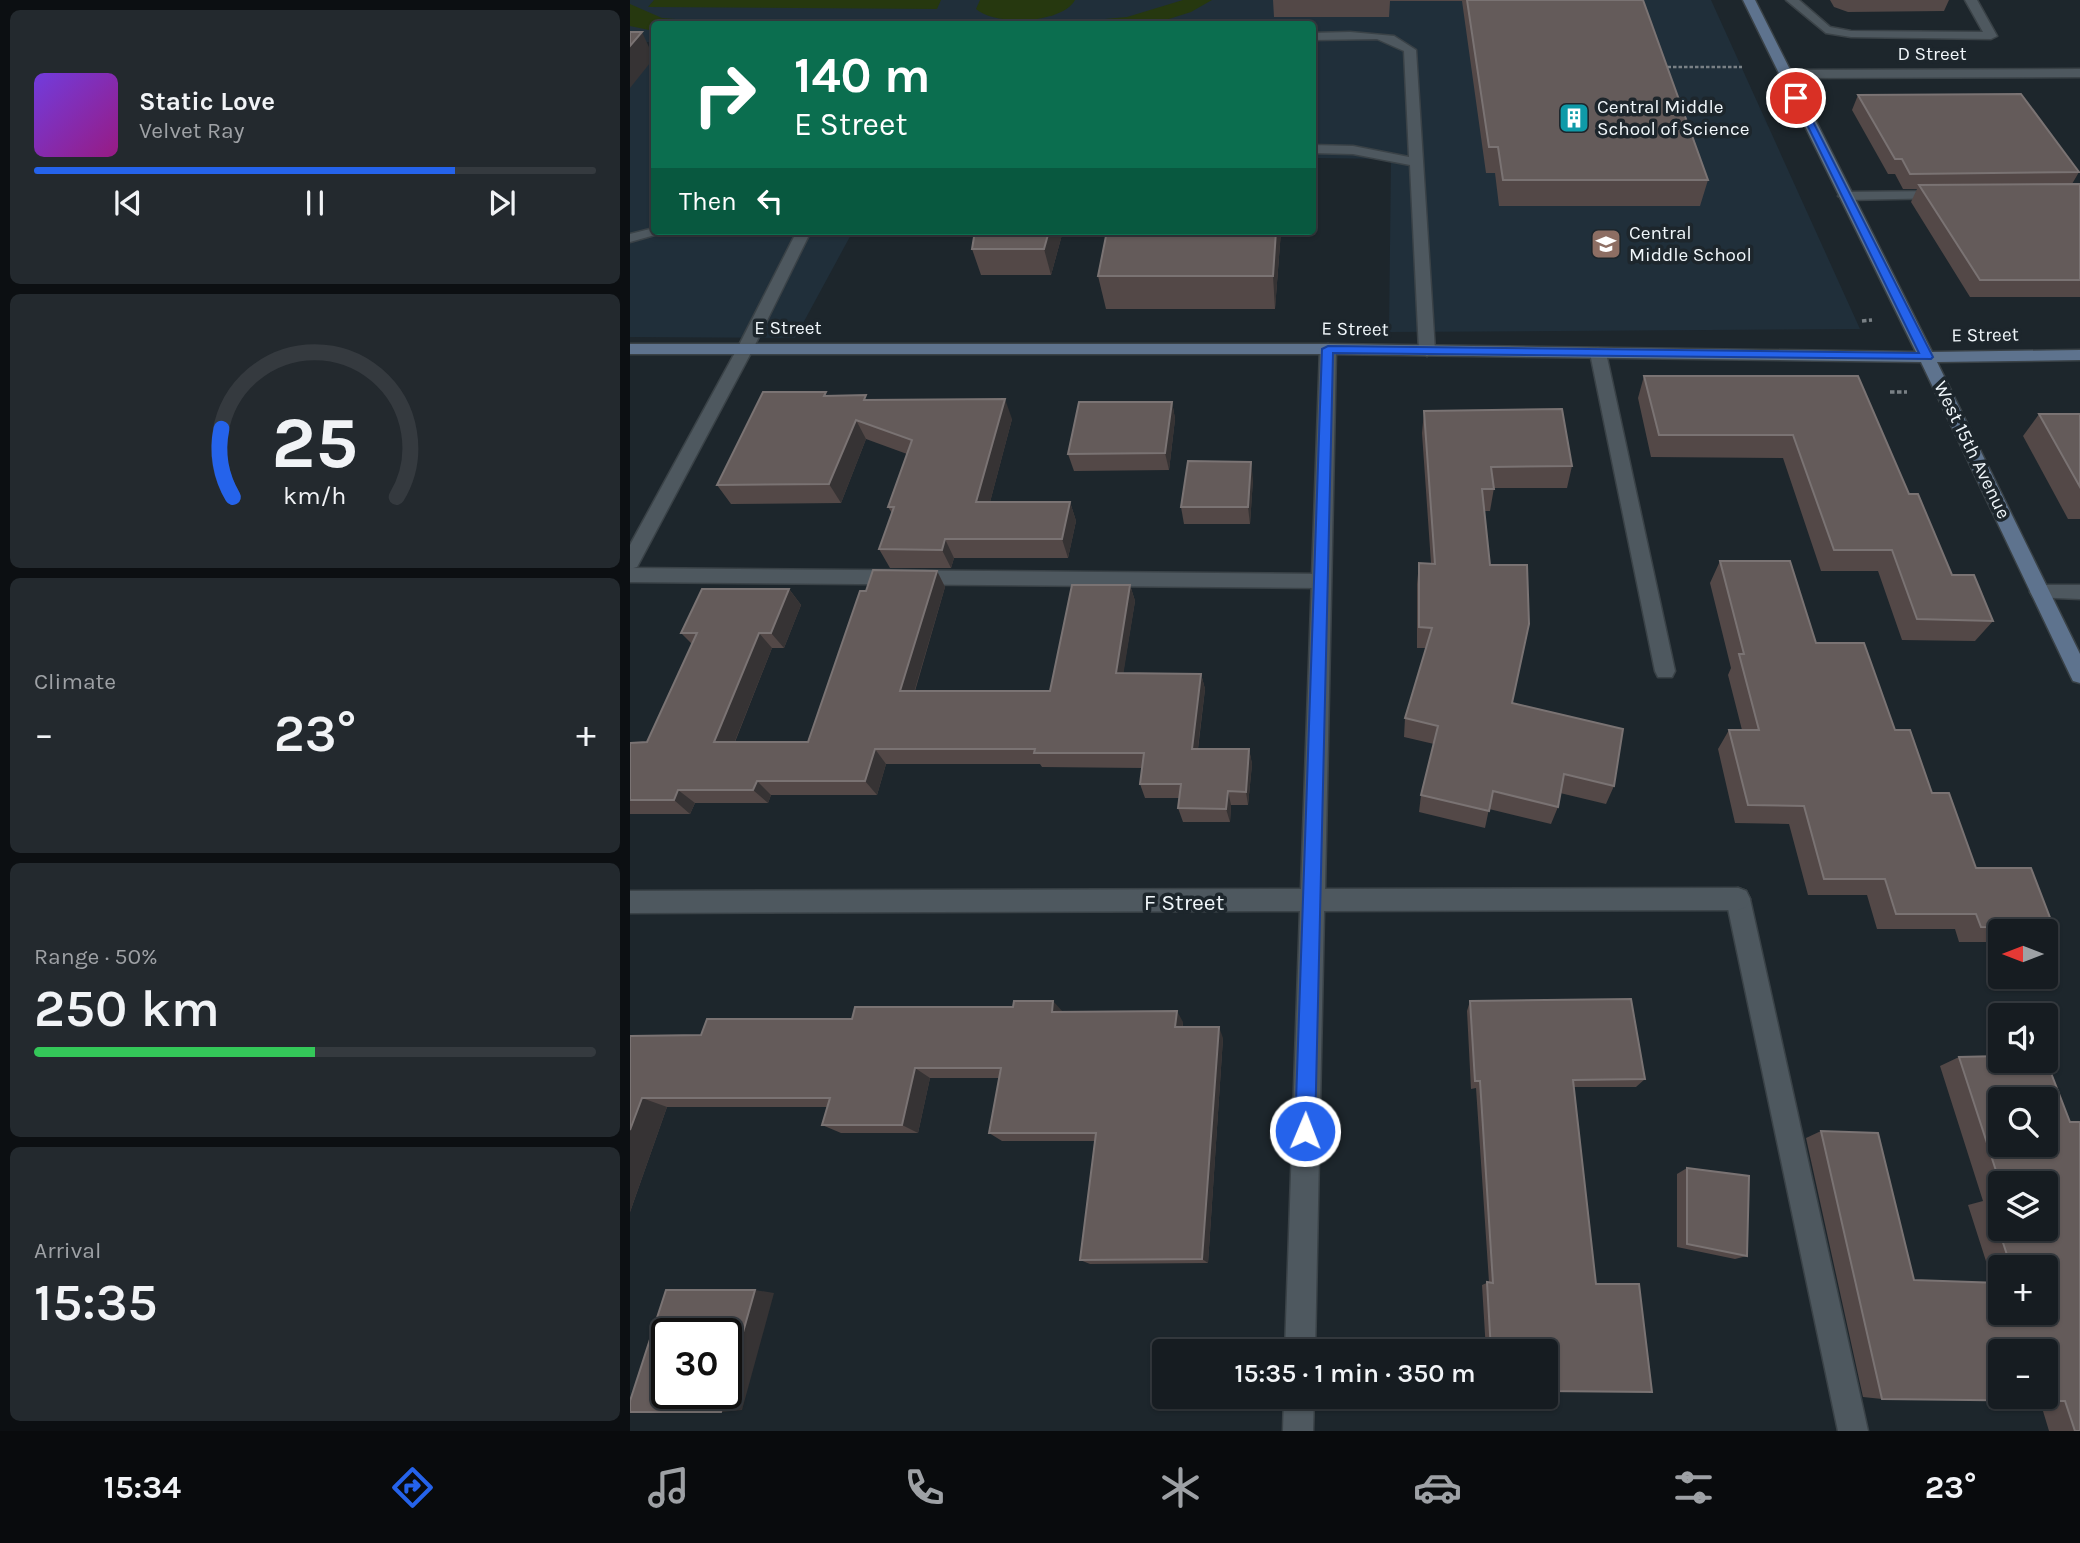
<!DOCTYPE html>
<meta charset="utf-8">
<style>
body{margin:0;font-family:Karla,sans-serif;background:#23292e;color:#f1f3f6;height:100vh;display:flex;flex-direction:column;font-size:26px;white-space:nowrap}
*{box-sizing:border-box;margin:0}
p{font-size:23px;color:#9ea1a5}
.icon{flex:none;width:38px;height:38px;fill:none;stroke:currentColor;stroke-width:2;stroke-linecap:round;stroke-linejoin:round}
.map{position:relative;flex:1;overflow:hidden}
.panel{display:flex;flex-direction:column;gap:10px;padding:10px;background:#0c0f12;width:630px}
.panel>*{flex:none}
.banner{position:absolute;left:21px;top:21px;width:665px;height:214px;border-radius:7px;box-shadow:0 2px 5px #0004,0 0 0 2px #353a3f;background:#0b6e4f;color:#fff;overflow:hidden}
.needle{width:46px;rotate:270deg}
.tools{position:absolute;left:1358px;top:919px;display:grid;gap:14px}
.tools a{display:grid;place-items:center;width:70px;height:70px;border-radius:7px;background:#161c21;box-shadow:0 2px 5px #0004,0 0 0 2px #353a3f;font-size:35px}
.speed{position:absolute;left:21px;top:1318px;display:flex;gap:14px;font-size:35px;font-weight:700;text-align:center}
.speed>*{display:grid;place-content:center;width:91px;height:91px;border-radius:50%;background:#161c21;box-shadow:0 2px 5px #0004,0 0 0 2px #353a3f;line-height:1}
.speed .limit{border:4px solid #111;border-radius:10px;background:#fff;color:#111}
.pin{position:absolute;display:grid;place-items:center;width:60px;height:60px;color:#fff;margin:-30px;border:4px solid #fff;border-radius:50%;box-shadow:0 2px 7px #0007}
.me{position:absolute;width:77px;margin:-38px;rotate:1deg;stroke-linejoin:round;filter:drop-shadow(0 0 5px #0008)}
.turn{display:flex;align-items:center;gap:24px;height:147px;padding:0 28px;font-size:32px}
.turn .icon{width:91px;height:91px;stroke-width:2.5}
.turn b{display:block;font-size:49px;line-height:60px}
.then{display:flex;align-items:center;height:66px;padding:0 28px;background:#0003;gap:14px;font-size:26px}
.big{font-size:52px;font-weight:600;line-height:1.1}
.panel .widget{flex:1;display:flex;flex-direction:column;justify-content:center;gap:10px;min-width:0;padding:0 24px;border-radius:10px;background:#23292e}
.panel .dial{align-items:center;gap:0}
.dial svg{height:182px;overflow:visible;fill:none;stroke:#353a3f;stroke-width:7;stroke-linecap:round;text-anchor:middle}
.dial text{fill:#f1f3f6;stroke:none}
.song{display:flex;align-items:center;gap:21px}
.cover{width:84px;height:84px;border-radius:10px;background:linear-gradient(135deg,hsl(260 70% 55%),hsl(310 70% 35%))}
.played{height:7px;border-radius:4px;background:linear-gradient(90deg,#2563eb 75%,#353a3f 75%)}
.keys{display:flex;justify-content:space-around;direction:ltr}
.heat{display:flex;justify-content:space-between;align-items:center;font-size:38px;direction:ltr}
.charge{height:10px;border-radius:5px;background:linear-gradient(90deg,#34c759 50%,#353a3f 0)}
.trip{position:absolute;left:522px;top:1339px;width:406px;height:70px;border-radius:7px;background:#161c21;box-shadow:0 2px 5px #0004,0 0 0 2px #353a3f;font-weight:600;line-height:70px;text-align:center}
.menu{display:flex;height:112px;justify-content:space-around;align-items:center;background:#090b0d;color:#9ea1a5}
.menu .icon{width:49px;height:49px}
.menu .selected{color:#2563eb}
.menu b{font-size:32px;color:#f1f3f6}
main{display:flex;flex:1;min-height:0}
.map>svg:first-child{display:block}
.built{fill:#202f3a}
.green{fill:#26380f}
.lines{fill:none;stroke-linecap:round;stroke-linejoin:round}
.lane-casing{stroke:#3a4247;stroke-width:3}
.street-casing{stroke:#3a4247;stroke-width:3}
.secondary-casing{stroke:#3a4247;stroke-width:3}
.path-far1{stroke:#798085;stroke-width:2.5;stroke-dasharray:3.5 2;stroke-linecap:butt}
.path{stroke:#798085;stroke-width:3.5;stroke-dasharray:4.5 2.5;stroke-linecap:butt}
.lane{fill:#4e585f;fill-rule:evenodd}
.street{fill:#4e585f;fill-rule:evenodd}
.secondary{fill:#5e738e;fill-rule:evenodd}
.wall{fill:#534847;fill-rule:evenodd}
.shaded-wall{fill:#363334}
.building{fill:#645b5a;stroke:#7a7373;stroke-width:2;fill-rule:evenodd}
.route{fill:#2563eb;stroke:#184099;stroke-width:2}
.labels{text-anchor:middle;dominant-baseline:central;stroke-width:7;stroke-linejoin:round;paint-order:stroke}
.far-street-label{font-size:19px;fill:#f0f6fa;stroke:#1d262c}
.far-poi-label{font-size:19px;fill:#f0f6fa;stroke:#1d262c;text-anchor:start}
.street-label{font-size:23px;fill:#f0f6fa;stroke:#1d262c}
</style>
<main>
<section class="panel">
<div class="widget">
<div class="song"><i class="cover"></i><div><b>Static Love</b><p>Velvet Ray</p></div></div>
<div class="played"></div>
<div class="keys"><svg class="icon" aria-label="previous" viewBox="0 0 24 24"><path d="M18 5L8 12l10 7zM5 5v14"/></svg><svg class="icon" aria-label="pause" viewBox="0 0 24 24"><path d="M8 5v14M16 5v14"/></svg><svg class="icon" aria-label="next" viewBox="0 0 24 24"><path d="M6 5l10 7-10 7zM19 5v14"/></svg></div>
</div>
<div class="widget dial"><svg viewBox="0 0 100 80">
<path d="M14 69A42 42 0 1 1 86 69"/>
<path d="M14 69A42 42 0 0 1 9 39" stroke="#2563eb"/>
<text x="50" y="56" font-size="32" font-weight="700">25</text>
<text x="50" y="72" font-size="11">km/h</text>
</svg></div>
<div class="widget"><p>Climate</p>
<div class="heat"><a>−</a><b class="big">23°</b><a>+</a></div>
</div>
<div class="widget"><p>Range · 50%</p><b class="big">250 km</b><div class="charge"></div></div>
<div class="widget"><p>Arrival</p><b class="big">15:35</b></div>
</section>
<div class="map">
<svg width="1450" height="1431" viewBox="0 0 1450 1431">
<rect width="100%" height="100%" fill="#1d262c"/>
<g class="built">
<path d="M0,0H1081L1230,329L759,332L761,159L683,158L682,24H24V42H0Z"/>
<path d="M0,57H24V231H223L165,338L0,337Z"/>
</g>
<g class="green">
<path d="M24,0H311L307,9L18,7Z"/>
<path d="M350,0H445C432,24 365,26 346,9Z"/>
<path d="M553,0H582L561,12L523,24H24V31L0,26V4L32,18L72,21H453L497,17Z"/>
</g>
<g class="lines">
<g class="lane-casing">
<g id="lane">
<path d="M1156,0H1169L1200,27L1221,31L1353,32L1335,0H1347L1367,36L1361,39L1221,37L1196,33Z"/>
<path d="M720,32L764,36L786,50L805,351L797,356L789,351L780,165L723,154L682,153V145L723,146L779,157L774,51L747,39L682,40V33Z"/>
<path d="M1311,191L1318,195L1316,198L1215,200L1208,196L1215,192Z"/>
<path d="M24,228V231H39L0,242V234Z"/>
<path d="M167,231H181L123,349L115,354L109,353L107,349Z"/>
<path d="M968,348L976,353L1045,671L1042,677H1028L1025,671L960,353Z"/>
<path d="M0,568L690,574L700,581L690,588L0,582Z"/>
<path d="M1410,585H1450V599L1403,597L1400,592L1403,587Z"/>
<path d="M1108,888L1116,891L1120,899L1238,1431H1208L1096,899L1100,891Z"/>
</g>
</g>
<g class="street-casing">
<g id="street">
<path d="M1450,69V77L1154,78L1148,74L1154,70Z"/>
<path d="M115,344L123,349L7,567L0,569V545L107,349Z"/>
<path d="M698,344L706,349L695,889L1108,888L1116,891L1120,899L1116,907L1108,910L694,911L685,1351H655L670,911L0,913V891L671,889L690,349Z"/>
<path d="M654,1396H684L683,1431H653Z"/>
</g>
</g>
<g class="secondary-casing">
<path id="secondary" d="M1113,0H1125L1302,352L1450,350V360L1307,362L1450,654V683L1443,681L1440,675L1291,362L698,354H0V344H698L1286,352Z"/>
</g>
<path class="path-far1" d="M1032,67H1112"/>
<g class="path">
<path d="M1232,321L1242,320"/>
<path d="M1260,392H1277"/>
</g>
<use href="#lane" class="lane"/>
<use href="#street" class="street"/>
<use href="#secondary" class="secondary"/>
</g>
<g class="wall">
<path d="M643,0H1013L1078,180L1070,206H869L865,173H856L832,1H760L759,17H644Z"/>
<path d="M1200,0H1319L1314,11L1218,12L1204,7Z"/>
<path d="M1228,95L1449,172L1442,184H1450V297H1340L1281,202L1287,189H1273L1265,174H1258L1222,110Z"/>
<path d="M345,231H433L421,275H351L342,249Z"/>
<path d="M651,231L645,309H476L468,276Z"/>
<path d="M1014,376H1228L1279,494L1322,575L1363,621L1345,641L1272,640L1248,571H1191L1153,458L1021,457L1008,398Z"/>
<path d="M198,396L382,419L360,502H440L446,521L438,558H324L321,568H260L249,549L262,513L258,507L277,454L236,439L211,503L101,504L87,485Z"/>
<path d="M542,402L545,419L539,470L444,471L438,454Z"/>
<path d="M794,411L942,466L937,488H864L860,511H854L860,565L882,703L984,786L976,804L930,793L928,807L921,824L859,809L855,828L789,812L791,795L804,744L774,737L775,718L796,648H787V584L789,563H801L792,433Z"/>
<path d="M1409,414H1450V519H1438L1393,436Z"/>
<path d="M623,479L620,524H554L551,507Z"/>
<path d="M1090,561L1186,643L1265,730L1346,868L1424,928L1416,933V931H1370V942H1329L1325,929H1247L1237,895H1178L1159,824L1105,823L1088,749L1099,730H1112L1098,675L1101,668L1080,583Z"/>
<path d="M307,571L315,587L285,691H420L500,585L505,601L493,673L571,674L575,689L568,749H619L622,764L618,805H601L600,822H553L548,808L550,798H515L510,784L512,768L412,767L410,764H256L247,795H141L138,803H65L60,814H0V743L17,742L62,644L51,633L159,589L171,605L154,648H142L105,742H178L236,591Z"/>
<path d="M840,1001L1015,1079L1006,1087H944L915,1351H856L852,1285L859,1282L846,1088L841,1089L837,1011Z"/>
<path d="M432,1011L553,1022V1027L593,1038L578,1263L460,1264L450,1260L465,1141H372L359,1133L369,1078H300L288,1133H211L192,1125L197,1107H37L0,1212V1036L71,1035L222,1019Z"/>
<path d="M1370,1056V1060H1416L1440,1122H1450V1431H1419L1410,1401L1252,1399L1233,1397L1176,1138L1191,1131L1248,1133L1284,1280L1363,1283L1338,1205L1353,1201L1310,1066L1329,1057ZM1370,1099H1416V1144H1370ZM1370,1183H1416V1228H1370ZM1370,1267H1416V1312H1370ZM1370,1351H1416V1396H1370Z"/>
<path d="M1057,1168L1117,1256L1105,1259L1047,1247V1174Z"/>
</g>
<g class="shaded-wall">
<path d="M12,32L24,58L0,88V46Z"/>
<path d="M419,231H433L421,275L414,249Z"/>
<path d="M646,231H651L645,309L643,276Z"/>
<path d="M375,399L382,419L355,521L346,502Z"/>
<path d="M542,402L545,419L539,470L535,453Z"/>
<path d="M226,420L236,439L211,503L199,484Z"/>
<path d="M621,462L623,479L620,524L618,507Z"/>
<path d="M440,502L446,521L438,558L432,539Z"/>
<path d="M315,539L324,558L321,568L312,550Z"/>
<path d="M307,571L315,587L280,706L270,691Z"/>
<path d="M500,585L505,601L491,689L486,673Z"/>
<path d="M159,589L171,605L154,648L141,633Z"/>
<path d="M129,633L142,648L99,756L84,742Z"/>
<path d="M571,674L575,689L566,763L562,749Z"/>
<path d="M245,749L256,764L247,795L235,781Z"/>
<path d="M619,749L622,764L618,805L616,792Z"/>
<path d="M127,781L141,795L138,803L123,790Z"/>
<path d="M48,790L65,803L60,814L44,800Z"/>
<path d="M598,791L601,805L600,822L596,809Z"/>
<path d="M423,1001L434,1013L422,1012Z"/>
<path d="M547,1011L553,1022L552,1038L545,1027Z"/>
<path d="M589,1027L593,1038L578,1263L572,1259Z"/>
<path d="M285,1068L300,1078L288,1133L272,1125Z"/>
<path d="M12,1098L37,1107L0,1212V1130Z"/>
<path d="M125,1290L144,1293L112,1410L91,1412Z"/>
</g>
<g class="building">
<path d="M837,0H1013L1078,180H873L868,147H859Z"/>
<path d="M0,32H12L0,46Z"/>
<path d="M1391,94L1449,172L1280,174L1272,159H1265L1228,95Z"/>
<path d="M1450,184V280H1350L1289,185Z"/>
<path d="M345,231H419L414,249H342Z"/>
<path d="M477,231H646L643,276H468Z"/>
<path d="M1014,376H1228L1279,494H1288L1322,575H1344L1363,621L1287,619L1262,550H1204L1163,435H1029Z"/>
<path d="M133,392H196L194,396L236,395L234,400L375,399L346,502H440L432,539H315L312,550L249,549L264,507H258L282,440L226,420L199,484L87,485Z"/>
<path d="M449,402H542L535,453L438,454Z"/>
<path d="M932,409L942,466L861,467L864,489H852L860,565H897L899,624L882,703L993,729L984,786L934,774L928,807L863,791L859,811L791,795L808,726L775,718L802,628L789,627V563L805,564L794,411Z"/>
<path d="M1409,414H1450V487Z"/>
<path d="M558,461L621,462L618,507H551Z"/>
<path d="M1090,561H1160L1186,643H1234L1265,730H1280L1302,793H1319L1346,868H1401L1424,928L1351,927L1346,914H1266L1255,879H1194L1174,806L1118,805L1099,730H1129L1109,654H1114Z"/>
<path d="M243,570L307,571L270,691H420L442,585H500L486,673L571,674L562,749H619L616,792L598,791L596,809L548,808L551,784H510L514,753H404L405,749H245L235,781H127L123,790H48L44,800H0V743L17,742L67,633H51L72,589H159L141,633H129L84,742H178L230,591H236Z"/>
<path d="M1001,999L1015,1079L943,1080L966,1284H1009L1022,1392L915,1391V1351H861L857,1282L863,1283L850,1081H845L840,1001Z"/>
<path d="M384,1001H423L422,1012L547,1011L545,1027H589L572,1259L450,1260L466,1133H359L371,1068H285L272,1125H192L200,1098H12L0,1130V1036L71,1035L77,1019H222L225,1007H383Z"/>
<path d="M1370,1056V1060H1416L1440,1122H1450V1431H1445L1435,1401L1252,1399L1191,1131L1248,1133L1284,1280L1370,1283V1312H1416V1267H1381L1359,1200L1370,1201V1228H1416V1183H1370L1329,1057ZM1370,1099H1416V1144H1370ZM1370,1351H1416V1396H1370Z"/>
<path d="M1057,1168L1119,1176L1117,1256L1057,1244Z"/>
<path d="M36,1290H125L96,1392V1334H37V1393H96L91,1412H0V1401Z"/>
</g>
<path class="route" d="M1163,96L1171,98L1303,357L1301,359L703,353L685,1131L682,1138L675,1141L668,1138L665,1131L692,349L698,346L1289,353Z"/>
<defs>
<g id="building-square" transform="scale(1.575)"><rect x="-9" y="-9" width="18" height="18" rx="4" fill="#0f9aa8" stroke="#1d262c"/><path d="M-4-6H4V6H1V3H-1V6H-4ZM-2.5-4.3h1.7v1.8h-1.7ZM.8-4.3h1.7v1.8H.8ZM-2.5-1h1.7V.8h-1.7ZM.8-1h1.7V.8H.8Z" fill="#fff"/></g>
<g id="school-square" transform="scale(1.575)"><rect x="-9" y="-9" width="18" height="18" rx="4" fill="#8d6e63" stroke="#1d262c"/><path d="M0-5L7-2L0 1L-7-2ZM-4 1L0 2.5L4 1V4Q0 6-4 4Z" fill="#fff"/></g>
</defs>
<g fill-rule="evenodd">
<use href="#building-square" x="944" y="118"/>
<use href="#school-square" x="976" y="244"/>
</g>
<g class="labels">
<g class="far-street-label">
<text x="1302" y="54">D Street</text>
<text x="158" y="328">E Street</text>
<text transform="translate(725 329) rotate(1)">E Street</text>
<text transform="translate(1355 335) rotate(-1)">E Street</text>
<text transform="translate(1342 450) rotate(64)">West 15th Avenue</text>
</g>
<g class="far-poi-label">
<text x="967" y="107">Central Middle<tspan x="967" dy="22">School of Science</tspan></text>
<text x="999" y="233">Central<tspan x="999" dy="22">Middle School</tspan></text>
</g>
<g class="street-label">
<text x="554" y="902">F Street</text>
</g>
</g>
</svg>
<div class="tools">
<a><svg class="needle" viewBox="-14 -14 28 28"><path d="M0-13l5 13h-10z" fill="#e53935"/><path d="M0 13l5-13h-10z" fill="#9ea1a5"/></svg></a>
<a><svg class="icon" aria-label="sound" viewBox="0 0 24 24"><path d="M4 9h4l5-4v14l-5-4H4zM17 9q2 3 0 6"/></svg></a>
<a><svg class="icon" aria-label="search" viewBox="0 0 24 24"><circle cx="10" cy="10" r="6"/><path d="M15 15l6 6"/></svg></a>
<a><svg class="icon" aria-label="layers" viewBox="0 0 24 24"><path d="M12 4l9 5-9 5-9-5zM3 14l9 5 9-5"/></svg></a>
<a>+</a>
<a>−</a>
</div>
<div class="speed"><div class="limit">30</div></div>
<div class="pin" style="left:1166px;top:98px;background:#d93025"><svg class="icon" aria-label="arrive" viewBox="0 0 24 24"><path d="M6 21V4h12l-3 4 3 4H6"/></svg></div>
<svg class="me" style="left:675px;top:1131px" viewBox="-20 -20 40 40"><circle r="17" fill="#2563eb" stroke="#fff" stroke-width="3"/><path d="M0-11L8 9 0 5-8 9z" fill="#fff"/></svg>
<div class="trip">15:35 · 1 min · 350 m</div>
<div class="banner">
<div class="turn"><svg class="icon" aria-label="right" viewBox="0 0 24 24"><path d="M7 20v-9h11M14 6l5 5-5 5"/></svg><div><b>140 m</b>E Street</div></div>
<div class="then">Then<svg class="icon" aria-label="left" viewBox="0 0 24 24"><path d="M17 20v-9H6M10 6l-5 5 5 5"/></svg></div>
</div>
</div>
</main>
<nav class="menu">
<b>15:34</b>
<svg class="icon selected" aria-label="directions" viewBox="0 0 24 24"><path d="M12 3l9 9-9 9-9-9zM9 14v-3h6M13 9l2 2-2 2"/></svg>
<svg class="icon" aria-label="music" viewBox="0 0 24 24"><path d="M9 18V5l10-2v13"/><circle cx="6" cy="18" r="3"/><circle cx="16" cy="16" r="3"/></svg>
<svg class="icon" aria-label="phone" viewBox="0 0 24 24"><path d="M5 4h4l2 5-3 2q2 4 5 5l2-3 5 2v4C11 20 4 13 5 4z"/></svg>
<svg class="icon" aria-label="climate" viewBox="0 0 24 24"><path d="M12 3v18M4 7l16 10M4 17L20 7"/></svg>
<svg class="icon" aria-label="car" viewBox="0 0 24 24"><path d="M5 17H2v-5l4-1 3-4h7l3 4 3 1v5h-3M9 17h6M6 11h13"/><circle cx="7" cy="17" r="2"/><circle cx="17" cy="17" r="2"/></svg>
<svg class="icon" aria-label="filters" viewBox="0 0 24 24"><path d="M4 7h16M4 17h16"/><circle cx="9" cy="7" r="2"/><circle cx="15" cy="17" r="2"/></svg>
<b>23°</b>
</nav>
